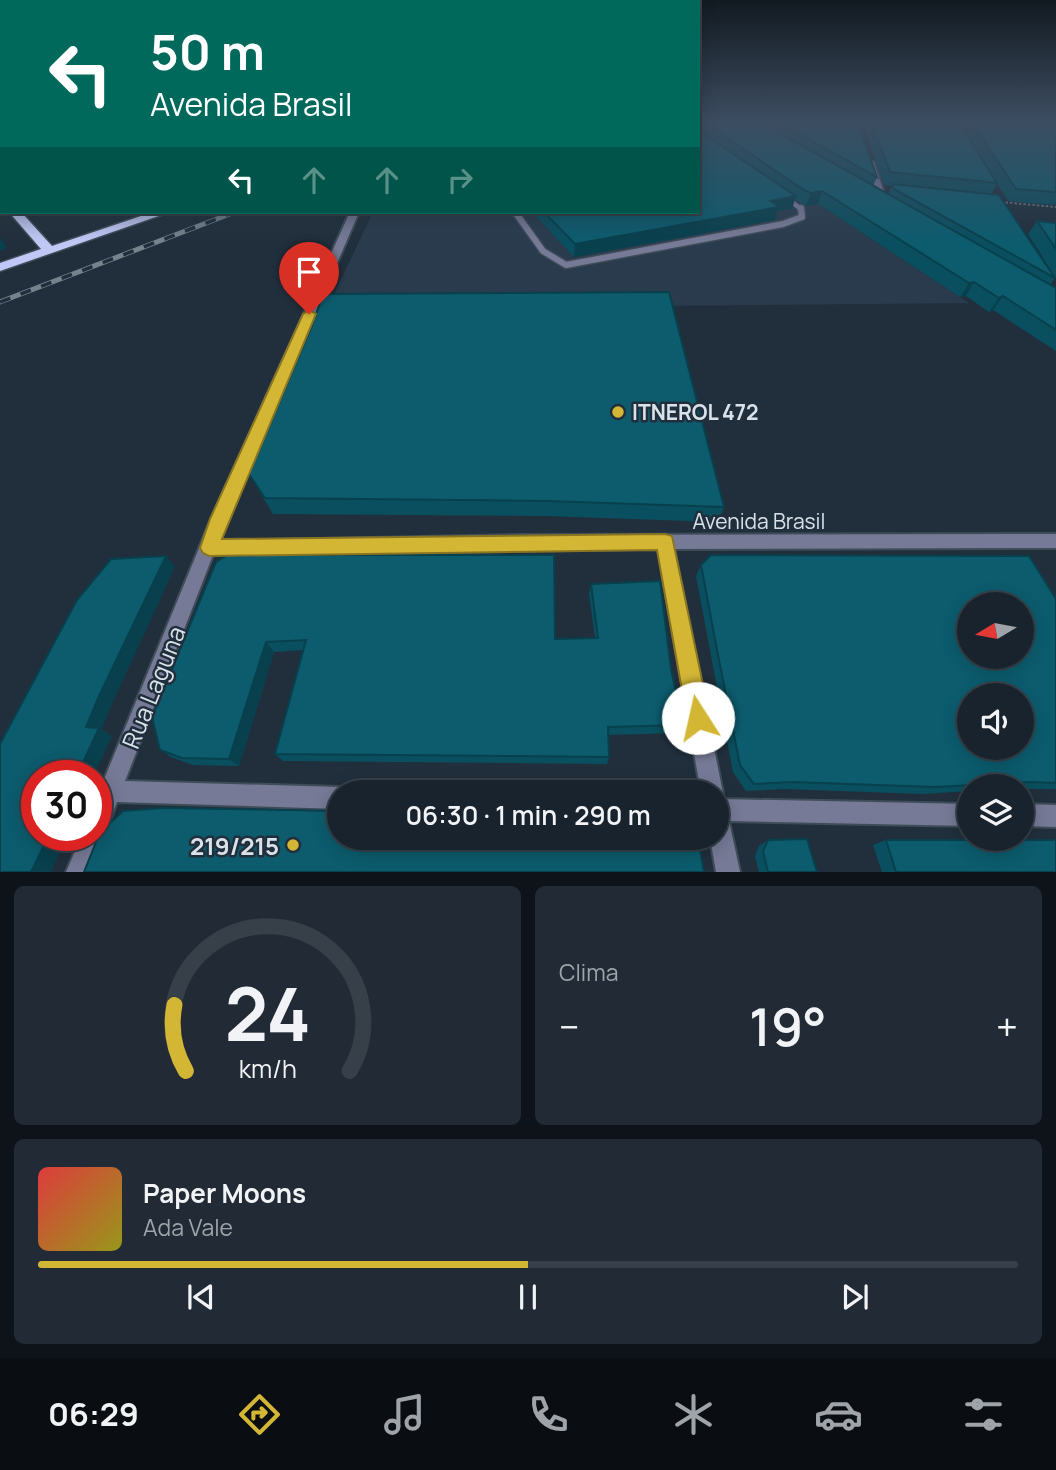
<!DOCTYPE html>
<html lang="pt">
<meta charset="utf-8">
<style>
body{margin:0;font-family:Manrope,sans-serif;background:#222b35;color:#f1f3f6;height:100vh;display:flex;flex-direction:column;font-size:26px;white-space:nowrap}
*{box-sizing:border-box;margin:0}
p{font-size:23px;color:#9fa4aa}
.icon{flex:none;width:38px;height:38px;fill:none;stroke:currentColor;stroke-width:2;stroke-linecap:round;stroke-linejoin:round}
.map{position:relative;height:872px;overflow:hidden}
.drawer{display:flex;flex-direction:column;gap:14px;padding:14px;background:#0e1319;flex:1}
.drawer>*{flex:none}
.guide{position:absolute;left:0px;top:0px;width:700px;height:214px;box-shadow:0 4px 18px #0003,0 0 0 2px #374049;background:#00695c;color:#fff;overflow:hidden}
.needle{width:46px;rotate:260deg}
.buttons{position:absolute;left:957px;top:592px;display:grid;gap:14px}
.buttons a{display:grid;place-items:center;width:77px;height:77px;border-radius:50%;background:#19232d;box-shadow:0 4px 18px #0003,0 0 0 2px #374049;font-size:35px}
.speed{position:absolute;left:21px;top:760px;display:flex;gap:14px;font-size:35px;font-weight:700;text-align:center}
.speed>*{display:grid;place-content:center;width:91px;height:91px;border-radius:50%;background:#19232d;box-shadow:0 4px 18px #0003,0 0 0 2px #374049;line-height:1}
.speed .limit{border:10px solid #d22;background:#fff;color:#111}
.pin{position:absolute;display:grid;place-items:center;width:60px;height:60px;color:#fff;margin:-72px -30px;border-radius:50% 50% 50% 0;rotate:-45deg;box-shadow:0 0 7px #0007}
.pin .icon{rotate:45deg}
.me{position:absolute;width:77px;margin:-38px;rotate:350deg;stroke-linejoin:round;filter:drop-shadow(0 0 5px #0008)}
.turn{display:flex;align-items:center;gap:24px;height:147px;padding:0 35px;font-size:32px}
.turn .icon{width:91px;height:91px;stroke-width:2.5}
.turn b{display:block;font-size:49px;line-height:60px}
.lanes{display:flex;align-items:center;height:66px;padding:0 35px;background:#0003;justify-content:center;gap:35px;direction:ltr}
.lanes .off{opacity:.35}
.big{font-size:52px;font-weight:600;line-height:1.1}
.drawer .card{flex:1;display:flex;flex-direction:column;justify-content:center;gap:10px;min-width:0;padding:0 24px;border-radius:10px;background:#222b35}
.drawer .dial{align-items:center;gap:0}
.dial svg{height:182px;overflow:visible;fill:none;stroke:#374049;stroke-width:7;stroke-linecap:round;text-anchor:middle}
.dial text{fill:#f1f3f6;stroke:none}
.song{display:flex;align-items:center;gap:21px}
.cover{width:84px;height:84px;border-radius:10px;background:linear-gradient(135deg,hsl(0 70% 55%),hsl(60 70% 35%))}
.played{height:7px;border-radius:4px;background:linear-gradient(90deg,#d4b635 50%,#374049 50%)}
.keys{display:flex;justify-content:space-around;direction:ltr}
.heat{display:flex;justify-content:space-between;align-items:center;font-size:38px;direction:ltr}
.drawer .tiles{flex:1;display:grid;gap:14px;grid-template-columns:1fr 1fr}
.card:last-child{grid-column:span 2}
.trip{position:absolute;left:327px;top:780px;width:402px;height:70px;border-radius:35px;background:#19232d;box-shadow:0 4px 18px #0003,0 0 0 2px #374049;font-weight:600;line-height:70px;text-align:center}
.tab-bar{display:flex;height:112px;justify-content:space-around;align-items:center;background:#0a0e12;color:#9fa4aa}
.tab-bar .icon{width:49px;height:49px}
.tab-bar .selected{color:#d4b635}
.tab-bar b{font-size:32px;color:#f1f3f6}
.map>svg:first-child{display:block}
.built{fill:#293b4d}
.lines{fill:none;stroke-linecap:round;stroke-linejoin:round}
.river{fill:#001917;fill-rule:evenodd}
.lane-far1-casing{stroke:#3e4c58;stroke-width:6}
.lane-casing{stroke:#3e4c58;stroke-width:9}
.street-casing{stroke:#3e4c58;stroke-width:4}
.primary-casing{stroke:#3e4c58;stroke-width:3}
.path{stroke:#606c78;stroke-width:2;stroke-dasharray:2.5 2;stroke-linecap:butt}
.lane-far1{stroke:#777a96;stroke-width:4.5}
.lane{stroke:#777a96;stroke-width:6}
.street{fill:#777a96;fill-rule:evenodd}
.primary{fill:#c2c8f6;fill-rule:evenodd}
.rail-casing{stroke:#76828c;stroke-width:5}
.rail{stroke:#212f3c;stroke-width:3.5;stroke-dasharray:11;stroke-linecap:butt}
.wall{fill:#0a4f5f}
.shaded-wall{fill:#08404d}
.building{fill:#0c5c6e;stroke:#08404d;stroke-width:2;fill-rule:evenodd}
.route{fill:#d4b635;stroke:#8a7622;stroke-width:2}
.poi-dot{fill:#d4b635;stroke:#212f3c;stroke-width:2.5}
.labels{text-anchor:middle;dominant-baseline:central;stroke-width:5;stroke-linejoin:round;paint-order:stroke}
.poi-label{font-size:21px;font-weight:bold;fill:#d9e2ea;stroke:#212f3c;text-anchor:start}
.street-label{font-size:21px;fill:#d9e2ea;stroke:#212f3c}
.near-street-label{font-size:24px;fill:#d9e2ea;stroke:#212f3c}
.near-poi-label{font-size:24px;font-weight:bold;fill:#d9e2ea;stroke:#212f3c;text-anchor:end}
</style>
<div class="map">
<svg width="1056" height="872" viewBox="0 0 1056 872">
<rect width="100%" height="100%" fill="#212f3c"/>
<path class="built" d="M698,121L705,130L969,303L327,309L373,212H698Z"/>
<g class="lines">
<path class="river" d="M0,166H2L0,179Z"/>
<g class="lane-far1-casing">
<path id="lane-far1" d="M787,198L802,210"/>
</g>
<g class="lane-casing">
<path id="lane" d="M515,212L543,251L566,265L783,224L802,217L801,208"/>
</g>
<g class="street-casing">
<g id="street">
<path d="M867,160L874,162L887,202L886,204L879,202Z"/>
<path d="M350,212H359L218,541L518,535L1056,534V548L674,549L723,793L720,799L970,804V826L729,821L740,872H716L710,838H718V793H701L658,549L213,555L125,781L340,787L349,793H340V809L117,802L90,872H66L82,835H96V799L211,519Z"/>
<path d="M1022,804L1056,805V827L1022,826Z"/>
</g>
</g>
<g class="primary-casing">
<g id="primary">
<path d="M2,157V164H0V158Z"/>
<rect x="0" y="192" width="2" height="8"/>
<path d="M9,212H21L52,246L153,212H170L0,271V263L41,249Z"/>
</g>
</g>
<path class="path" d="M1001,202L1056,207"/>
<use href="#lane-far1" class="lane-far1"/>
<use href="#lane" class="lane"/>
<use href="#street" class="street"/>
<use href="#primary" class="primary"/>
<g class="rail-casing">
<path id="rail" d="M0,302L235,212"/>
</g>
<use href="#rail" class="rail"/>
</g>
<g class="wall">
<path d="M698,121H857L877,177L873,186L888,194L892,186L884,185L862,121H1056V205L1008,201L997,184L991,195L1055,278L1050,285L1056,288V351L993,310L989,312L966,296L960,297L818,204L806,206L795,199L792,209L777,211L775,220L574,257L532,212H698Z"/>
<path d="M1037,221L1056,223V278L1028,234Z"/>
<path d="M249,474L724,507L718,522L545,516L273,514Z"/>
<path d="M216,562L555,639L595,638L589,594L591,584L671,669L683,725L678,733L608,735L609,757L607,764L283,761L275,754L303,650L274,652L239,766L193,765L171,757L160,750Z"/>
<path d="M701,565L1056,599V789H1022V786H970V791L922,794L784,789L746,791L733,772L696,576Z"/>
<path d="M768,840L817,872H759L755,856L759,846Z"/>
<path d="M886,840L1056,872H882L873,845Z"/>
</g>
<g class="shaded-wall">
<path d="M701,121L699,132L698,133V122Z"/>
<path d="M822,191L818,204L806,206L811,193Z"/>
<path d="M796,196L792,209L777,211L775,220L574,257L575,244Z"/>
<path d="M0,238L7,248L0,251Z"/>
<path d="M974,282L966,296L960,297L969,283Z"/>
<path d="M1003,296L993,310L989,312L999,298Z"/>
<path d="M166,556L175,567L112,704L102,729L112,736L94,775H77L86,727L99,696Z"/>
<path d="M266,642L274,652L239,766L229,759Z"/>
<path d="M49,835H67L51,872H31Z"/>
</g>
<g class="building">
<path d="M702,121H758L1056,288V330L1003,296L999,298L974,282L969,283L822,191L811,193L804,190Z"/>
<path d="M776,121H857L877,177Z"/>
<path d="M871,121H958L997,183L890,172Z"/>
<path d="M971,121H1056V192L1016,189Z"/>
<path d="M698,130L796,196L771,201L779,207L575,244L544,212H698Z"/>
<path d="M892,184L999,195L1055,278L894,189Z"/>
<path d="M1037,221L1056,223V249Z"/>
<path d="M669,292L724,507L546,501L265,498L249,474L313,323L323,294Z"/>
<path d="M228,555H554L555,639L598,638L591,584L660,581L671,669L683,725L608,727L609,757L275,754L306,640L266,642L229,759L182,758L160,750L152,717L216,562Z"/>
<path d="M711,555L1029,556L1056,599V783L1033,782L935,787L792,782L754,784L740,765L717,650L701,565ZM970,604H1022V656H970ZM970,695H1022V747H970Z"/>
<path d="M166,556L99,696L86,727L99,728L77,775H37V835H49L31,872H0V744L77,600L111,559Z"/>
<path d="M164,808L340,811V838H698L704,872H84L100,832L123,811Z"/>
<path d="M807,839L817,872H768L763,851L768,840Z"/>
<path d="M886,840H1056V872H896Z"/>
</g>
<linearGradient id="sky" x2="0" y2="1"><stop stop-color="#121a21"/><stop offset="0.5" stop-color="#3d4d61"/><stop offset="1" stop-color="#3d4d61" stop-opacity="0"/></linearGradient>
<rect width="1056" height="243" fill="url(#sky)"/>
<path class="route" d="M309,310L316,314L222,539L665,534L672,536L710,718L706,726L698,729L690,726L687,718L657,550L209,556L203,553L200,548L210,519L303,314Z"/>
<g class="poi-dot">
<circle cx="618" cy="412" r="7"/>
<circle cx="293" cy="845" r="7"/>
</g>
<g class="labels">
<g class="poi-label">
<text x="632" y="412">ITNEROL 472</text>
</g>
<g class="street-label">
<text x="759" y="521">Avenida Brasil</text>
</g>
<g class="near-street-label">
<text transform="translate(153 687) rotate(-68)">Rua Laguna</text>
</g>
<g class="near-poi-label">
<text x="279" y="845">219/215</text>
</g>
</g>
</svg>
<div class="buttons">
<a><svg class="needle" viewBox="-14 -14 28 28"><path d="M0-13l5 13h-10z" fill="#e53935"/><path d="M0 13l5-13h-10z" fill="#9fa4aa"/></svg></a>
<a><svg class="icon" aria-label="sound" viewBox="0 0 24 24"><path d="M4 9h4l5-4v14l-5-4H4zM17 9q2 3 0 6"/></svg></a>
<a><svg class="icon" aria-label="layers" viewBox="0 0 24 24"><path d="M12 4l9 5-9 5-9-5zM3 14l9 5 9-5"/></svg></a>
</div>
<div class="speed"><div class="limit">30</div></div>
<div class="pin" style="left:309px;top:314px;background:#d93025"><svg class="icon" aria-label="arrive" viewBox="0 0 24 24"><path d="M6 21V4h12l-3 4 3 4H6"/></svg></div>
<svg class="me" style="left:698px;top:718px" viewBox="-20 -20 40 40"><circle r="19" fill="#fff"/><path d="M0-13L10 11 0 6-10 11z" fill="#d4b635"/></svg>
<div class="trip">06:30 · 1 min · 290 m</div>
<div class="guide">
<div class="turn"><svg class="icon" aria-label="left" viewBox="0 0 24 24"><path d="M17 20v-9H6M10 6l-5 5 5 5"/></svg><div><b>50 m</b>Avenida Brasil</div></div>
<div class="lanes"><svg class="icon" aria-label="left" viewBox="0 0 24 24"><path d="M17 20v-9H6M10 6l-5 5 5 5"/></svg><svg class="icon off" aria-label="ahead" viewBox="0 0 24 24"><path d="M12 20V5M6 11l6-6 6 6"/></svg><svg class="icon off" aria-label="ahead" viewBox="0 0 24 24"><path d="M12 20V5M6 11l6-6 6 6"/></svg><svg class="icon off" aria-label="right" viewBox="0 0 24 24"><path d="M7 20v-9h11M14 6l5 5-5 5"/></svg></div>
</div>
</div>
<section class="drawer">
<div class="tiles">
<div class="card dial"><svg viewBox="0 0 100 80">
<path d="M14 69A42 42 0 1 1 86 69"/>
<path d="M14 69A42 42 0 0 1 9 40" stroke="#d4b635"/>
<text x="50" y="56" font-size="32" font-weight="700">24</text>
<text x="50" y="72" font-size="11">km/h</text>
</svg></div>
<div class="card"><p>Clima</p>
<div class="heat"><a>−</a><b class="big">19°</b><a>+</a></div>
</div>
<div class="card">
<div class="song"><i class="cover"></i><div><b>Paper Moons</b><p>Ada Vale</p></div></div>
<div class="played"></div>
<div class="keys"><svg class="icon" aria-label="previous" viewBox="0 0 24 24"><path d="M18 5L8 12l10 7zM5 5v14"/></svg><svg class="icon" aria-label="pause" viewBox="0 0 24 24"><path d="M8 5v14M16 5v14"/></svg><svg class="icon" aria-label="next" viewBox="0 0 24 24"><path d="M6 5l10 7-10 7zM19 5v14"/></svg></div>
</div>
</div>
</section>
<nav class="tab-bar">
<b>06:29</b>
<svg class="icon selected" aria-label="directions" viewBox="0 0 24 24"><path d="M12 3l9 9-9 9-9-9zM9 14v-3h6M13 9l2 2-2 2"/></svg>
<svg class="icon" aria-label="music" viewBox="0 0 24 24"><path d="M9 18V5l10-2v13"/><circle cx="6" cy="18" r="3"/><circle cx="16" cy="16" r="3"/></svg>
<svg class="icon" aria-label="phone" viewBox="0 0 24 24"><path d="M5 4h4l2 5-3 2q2 4 5 5l2-3 5 2v4C11 20 4 13 5 4z"/></svg>
<svg class="icon" aria-label="climate" viewBox="0 0 24 24"><path d="M12 3v18M4 7l16 10M4 17L20 7"/></svg>
<svg class="icon" aria-label="car" viewBox="0 0 24 24"><path d="M5 17H2v-5l4-1 3-4h7l3 4 3 1v5h-3M9 17h6M6 11h13"/><circle cx="7" cy="17" r="2"/><circle cx="17" cy="17" r="2"/></svg>
<svg class="icon" aria-label="filters" viewBox="0 0 24 24"><path d="M4 7h16M4 17h16"/><circle cx="9" cy="7" r="2"/><circle cx="15" cy="17" r="2"/></svg>
</nav>
